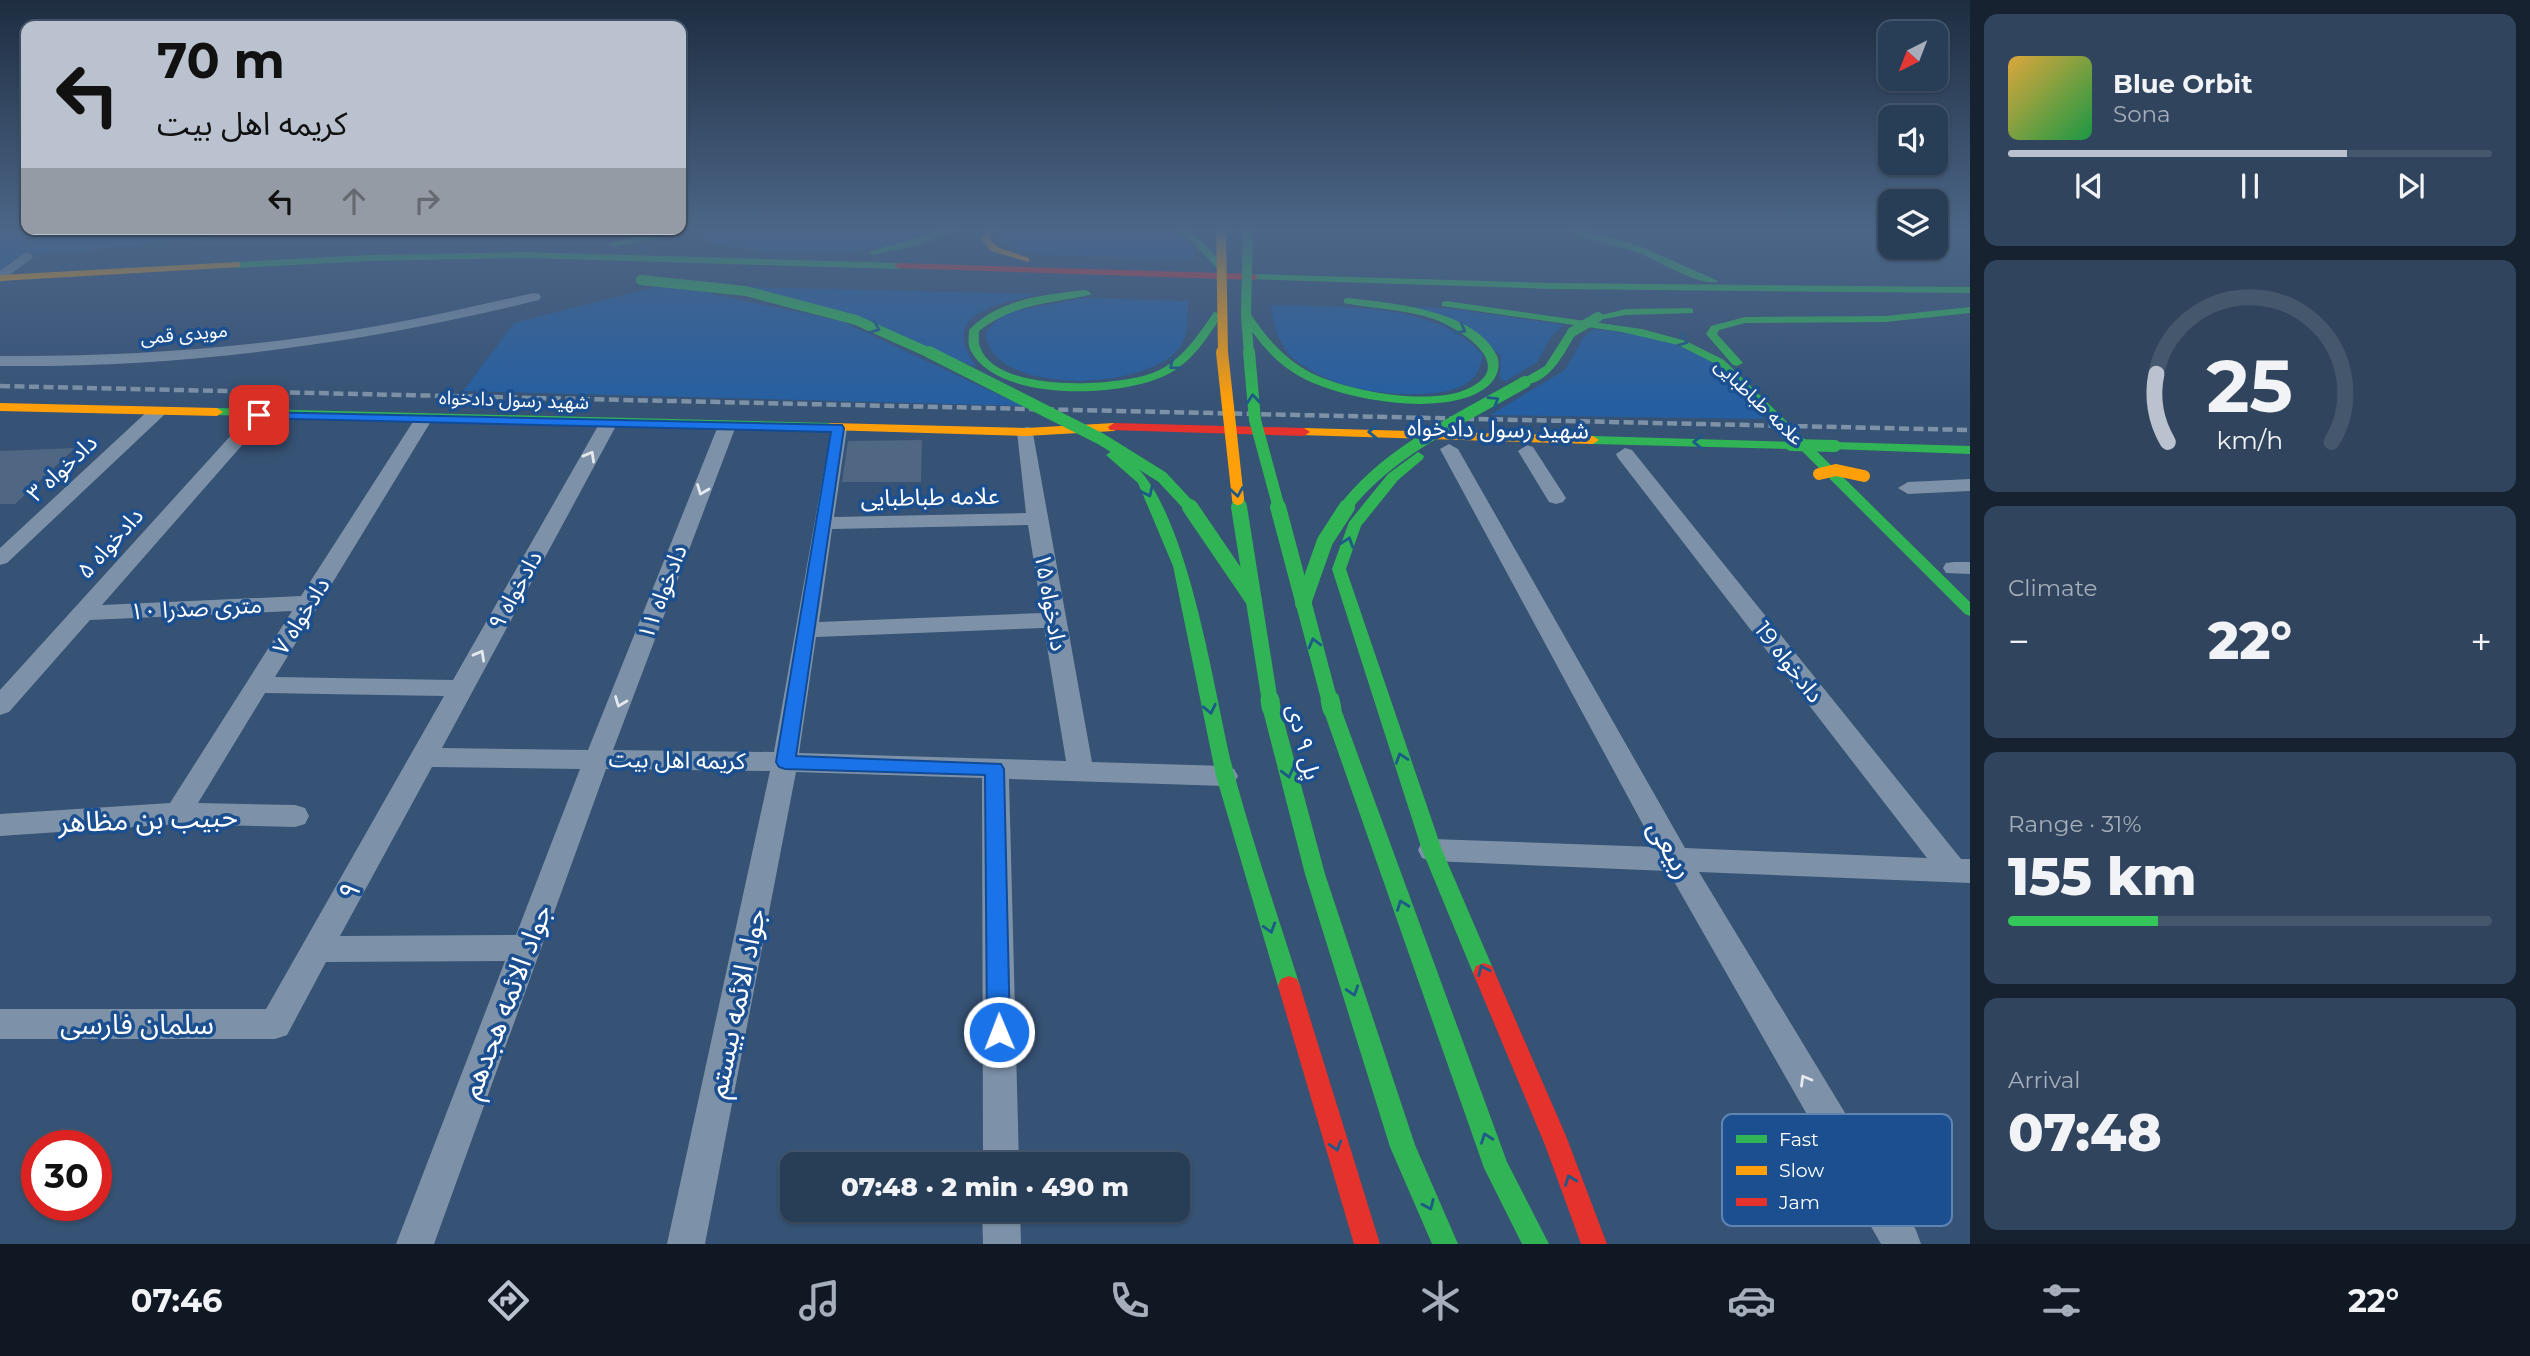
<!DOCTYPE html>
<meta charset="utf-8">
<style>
body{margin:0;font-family:Montserrat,"Noto Sans Arabic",sans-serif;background:#30455d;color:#f1f3f6;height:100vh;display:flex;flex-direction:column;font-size:26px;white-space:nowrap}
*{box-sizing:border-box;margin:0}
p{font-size:23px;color:#a5aeba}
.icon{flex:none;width:38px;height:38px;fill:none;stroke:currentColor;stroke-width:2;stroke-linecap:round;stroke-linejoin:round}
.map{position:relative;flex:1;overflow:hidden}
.drawer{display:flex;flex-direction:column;gap:14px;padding:14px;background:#162230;width:560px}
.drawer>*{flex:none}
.hud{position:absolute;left:21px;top:21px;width:665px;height:214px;border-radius:14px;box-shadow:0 2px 5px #0004,0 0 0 2px #44576d;background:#b9c2ce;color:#111;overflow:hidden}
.needle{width:46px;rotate:222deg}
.tools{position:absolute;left:1878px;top:21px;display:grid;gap:14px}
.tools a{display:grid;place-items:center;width:70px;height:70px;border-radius:14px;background:#283e57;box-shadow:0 2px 5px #0004,0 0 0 2px #44576d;font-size:35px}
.speed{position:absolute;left:21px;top:1130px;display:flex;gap:14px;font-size:35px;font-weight:700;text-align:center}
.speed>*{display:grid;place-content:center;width:91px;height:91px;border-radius:50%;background:#283e57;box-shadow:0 2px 5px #0004,0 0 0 2px #44576d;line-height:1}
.speed .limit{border:10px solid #d22;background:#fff;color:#111}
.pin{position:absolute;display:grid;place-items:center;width:60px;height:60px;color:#fff;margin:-30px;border-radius:14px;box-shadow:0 4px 10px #0006}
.me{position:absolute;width:77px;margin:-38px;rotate:359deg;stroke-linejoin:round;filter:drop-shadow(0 0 5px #0008)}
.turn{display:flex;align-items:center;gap:24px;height:147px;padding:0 21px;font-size:32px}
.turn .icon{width:91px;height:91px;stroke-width:2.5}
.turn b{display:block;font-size:49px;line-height:60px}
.lanes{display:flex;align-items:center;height:66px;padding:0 21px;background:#0003;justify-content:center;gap:35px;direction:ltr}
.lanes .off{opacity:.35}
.big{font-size:52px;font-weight:800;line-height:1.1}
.drawer .tile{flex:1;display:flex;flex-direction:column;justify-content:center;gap:10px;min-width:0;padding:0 24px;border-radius:14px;background:#30455d}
.drawer .dial{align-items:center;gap:0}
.dial svg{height:182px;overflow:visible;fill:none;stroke:#44576d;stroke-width:7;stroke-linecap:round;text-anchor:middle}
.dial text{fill:#f1f3f6;stroke:none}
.song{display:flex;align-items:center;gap:21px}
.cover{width:84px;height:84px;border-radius:10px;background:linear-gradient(135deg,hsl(40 70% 55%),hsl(140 70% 35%))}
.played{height:7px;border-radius:4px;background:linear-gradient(90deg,#b9c2ce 70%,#44576d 70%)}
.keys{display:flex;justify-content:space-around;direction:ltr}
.heat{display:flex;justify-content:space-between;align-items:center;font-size:38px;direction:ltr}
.charge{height:10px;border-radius:5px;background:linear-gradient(90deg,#34c759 31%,#44576d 0)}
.trip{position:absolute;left:780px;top:1152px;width:410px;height:70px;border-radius:14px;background:#283e57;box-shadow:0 2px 5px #0004,0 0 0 2px #44576d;font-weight:800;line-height:70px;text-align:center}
.tabs{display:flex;height:112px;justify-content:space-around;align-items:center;background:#101923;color:#a5aeba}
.tabs .icon{width:49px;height:49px}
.tabs .active{color:#b9c2ce}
.tabs b{font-size:32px;color:#f1f3f6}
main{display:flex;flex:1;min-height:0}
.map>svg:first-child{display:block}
.green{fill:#265fa1}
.building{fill:#506783}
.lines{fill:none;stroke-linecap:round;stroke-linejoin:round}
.street{fill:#7d92a8;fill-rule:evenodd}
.fast{fill:#30b455;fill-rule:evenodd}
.slow{fill:#ff9f0a;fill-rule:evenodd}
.jam{fill:#e5322d;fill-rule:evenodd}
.rail{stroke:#7e92a7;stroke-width:4.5;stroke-dasharray:10 4.5;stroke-linecap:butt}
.fast-bridge-far3{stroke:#30b455;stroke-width:10}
.fast-bridge-far2{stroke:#30b455;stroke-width:12}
.fast-bridge-far1{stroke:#30b455;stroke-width:16}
.fast-bridge{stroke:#30b455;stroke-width:19}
.slow-bridge-far1{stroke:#ff9f0a;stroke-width:10}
.slow-bridge{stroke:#ff9f0a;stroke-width:12}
.oneway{stroke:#1d5989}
.oneway2{stroke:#e5e9ee}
.route{fill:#1a73e8;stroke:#114b97;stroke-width:2}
.labels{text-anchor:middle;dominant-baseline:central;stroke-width:7;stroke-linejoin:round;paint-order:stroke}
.far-street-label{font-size:19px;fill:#fff;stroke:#1b4f8f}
.street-label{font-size:23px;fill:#fff;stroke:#1b4f8f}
.near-street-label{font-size:28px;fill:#fff;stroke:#1b4f8f}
.key{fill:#1b4f8f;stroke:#5f84b1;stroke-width:2}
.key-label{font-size:19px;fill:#fff}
</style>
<main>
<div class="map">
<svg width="1970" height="1244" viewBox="0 0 1970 1244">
<rect width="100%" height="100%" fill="#365274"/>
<g class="green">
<path d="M0,229H282L279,232L19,256L0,271Z"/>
<path d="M702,229H945C927,236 907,243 888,247C858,252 720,256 700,237Z"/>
<path d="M1006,229H1162C1178,234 1194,240 1194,259L1046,255L1022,251L1001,242L999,236Z"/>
<path d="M660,286L688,289L841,321L1023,406L463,391L514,323Z"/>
<path d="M745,287L1039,294C999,304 936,313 977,367Z"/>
<path d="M1083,298L1188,301C1187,315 1189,331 1182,344C1153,393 985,397 986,331L1005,313Z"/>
<path d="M1271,305C1337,308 1435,300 1483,355C1481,363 1479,373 1472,379C1448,403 1370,394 1341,384C1328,380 1309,370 1298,362C1280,349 1273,325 1271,305Z"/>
<path d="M1413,307L1446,308L1564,325L1551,337L1537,362L1506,381L1500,379L1501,355Z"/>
<path d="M1593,329L1658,336L1711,361L1765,419L1490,415L1565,370L1583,338Z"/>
</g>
<g class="building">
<path d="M922,440L921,482H842L848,441Z"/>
<path d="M75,448L15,504H0V451Z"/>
</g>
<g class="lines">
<g class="street">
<path d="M26,252L33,256L31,259L0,282V271Z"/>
<path d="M534,293L539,294L541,297L539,300C362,344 183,368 0,366V356C127,357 252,348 377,326C430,317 482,304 534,293Z"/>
<path d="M157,407L166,412L163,416L7,563L0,565V548L151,408Z"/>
<path d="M259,410L265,411L268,415L265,419L102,605L301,596L418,414L424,413L433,418L275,677L453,680L599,424L608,419L617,424L442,748L588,750L718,426L727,421L736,426L613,750L774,752L832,424L838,423L847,428L834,517L1026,513L1017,432L1026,427L1032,428L1092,762L1225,766L1234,769L1238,776L1234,783L1225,786L1009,779L1019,1164H983L982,778L796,772L705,1244H667L770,771L606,769L434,1244H396L505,961L326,962L287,1035L275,1039H0V1009H266L444,696L265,693L198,803L295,805L305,808L309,816L305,824L295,827L178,824L0,836V814L170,803L292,611L90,620L9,712L0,715V690L253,411ZM1028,525L1042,613L819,622L832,529ZM1044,628L1066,761L799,753L816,637ZM432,767L580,769L516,935L340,936Z"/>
<path d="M1449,444L1458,449L1685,848L1927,858L1618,458L1616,454L1625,448L1632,450L1961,859H1970V883L1699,872L1916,1230L1921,1244H1881L1668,871L1432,861L1422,858L1418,850L1422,842L1432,839L1655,847L1440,449Z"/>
<path d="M1527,445L1533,447L1566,498L1563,502L1556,504L1549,502L1518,451Z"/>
<path d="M1970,479V491L1908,494L1898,488L1908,482Z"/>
<path d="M1954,562H1970V574L1946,573L1943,568L1946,563Z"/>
<path d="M982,1209H1020L1021,1244H983Z"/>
</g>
<g class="fast">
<path d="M665,229H678L655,239L613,247L608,244Z"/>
<path d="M946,229H958L918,245L873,255L868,252Z"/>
<path d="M1173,229C1195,229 1207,248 1222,263V267H1216L1187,237Z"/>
<path d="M1567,229H1580L1640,246L1718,281C1706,288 1662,264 1648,257C1624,245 1586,242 1567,229Z"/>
<path d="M526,252L899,263L904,266L899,269L526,258L369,261L237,268L232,265L237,262L369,255Z"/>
<path d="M1253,274L1553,283L1970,287V293L1553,289L1250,279L1248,277Z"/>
<path d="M1086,290L1091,293L1090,295C1047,304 1016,303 979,331C979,336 978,342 980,347C996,394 1119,387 1155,372C1182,361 1198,335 1214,312L1223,314C1208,336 1194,360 1170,373C1126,398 998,403 971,351C967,345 969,337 969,330C998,299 1046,294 1086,290Z"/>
<path d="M1348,298C1392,303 1476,310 1497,356C1501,366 1497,378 1489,385C1450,420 1341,400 1299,376C1274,362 1256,339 1241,315L1250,313C1264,334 1279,353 1301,367C1335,390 1429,407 1467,389C1519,366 1461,329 1434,319C1405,309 1374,309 1344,303V299Z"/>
<path d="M1446,301L1642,329L1686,341L1724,360L1970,602V616L1965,614L1797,446L1791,449L1593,444L1587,440L1593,436L1793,442L1716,364L1678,345L1622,332L1442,306V302Z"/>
<path d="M1970,307V313L1885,322L1745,323L1719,330L1717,334L1743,363L1737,366L1733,365L1706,334L1711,326L1745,317L1885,316Z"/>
<path d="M1689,308L1693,309V313L1626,315L1598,320L1593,317L1626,309Z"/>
<path d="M1568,330L1577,332C1565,351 1549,387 1521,384V380L1545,366Z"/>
<path d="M217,408L831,423L837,427L831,431L213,415V409Z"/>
<path d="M1835,442L1970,446V454L1831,449L1829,446Z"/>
<path d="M1112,451C1187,472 1215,708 1235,777C1254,847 1278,916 1300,986L1297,993L1289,996L1281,993L1278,986L1216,776L1173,566L1138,483L1106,455Z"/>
<path d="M1418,452L1424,456L1423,459L1398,480L1361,526L1346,569L1442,850L1495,973L1492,980L1484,983L1476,980L1473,973L1422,850L1332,569L1349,522L1388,474Z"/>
<path d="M1271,701L1277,703L1280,707L1325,874L1415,1145L1458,1244H1432L1390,1147L1305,874L1262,707L1265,703Z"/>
<path d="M1332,703L1338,705L1341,709L1507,1162L1549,1244H1522L1484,1168L1323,709L1326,705Z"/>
</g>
<g class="slow">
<path d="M986,229H994L990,239L997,247L1029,258V262L991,251L981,239Z"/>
<path d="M237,262L240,263V267L0,281V275Z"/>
<path d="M0,403L217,408L223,412L217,416L0,411Z"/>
<path d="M831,423L1026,428L1114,423L1120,427L1114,431L1026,436L827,430V424Z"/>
<path d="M1304,428L1593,436L1599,440L1593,444L1300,435L1298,432Z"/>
</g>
<g class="jam">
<path d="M899,263L1253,274L1258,277L1253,280L896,268L894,266Z"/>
<path d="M1114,423L1304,428L1310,432L1304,436L1110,430L1108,427Z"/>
<path d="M1484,963L1492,966L1495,973L1566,1136L1607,1244H1581L1545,1145L1473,973L1476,966Z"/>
<path d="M1289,976L1297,979L1300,986L1380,1244H1354L1278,986L1281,979Z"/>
</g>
<path class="rail" d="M0,386L1970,430"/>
<g class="fast-bridge-far3">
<path d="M1248,229L1246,315L1249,354"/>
<path d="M641,280L746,291L856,320L932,354"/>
<path d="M1572,332L1598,317"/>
</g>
<g class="fast-bridge-far2">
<path d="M929,352L1101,439L1162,477L1191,508"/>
<path d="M1249,352L1255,420L1279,508"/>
<path d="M1791,445L1835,446"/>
<path d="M1238,499L1240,508"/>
<path d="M1345,508C1389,450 1463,418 1525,382"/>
</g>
<g class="fast-bridge-far1">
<path d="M1190,507L1254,601"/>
<path d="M1239,507L1270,702"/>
<path d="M1278,507L1330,702"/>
<path d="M1303,603L1325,541L1347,507"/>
</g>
<g class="fast-bridge">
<path d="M1270,700L1271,707"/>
<path d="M1330,700L1332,709"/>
</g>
<path class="slow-bridge-far1" d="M1221,229L1223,354"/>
<g class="slow-bridge">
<path d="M1222,352L1238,499"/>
<path d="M1819,474L1836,470L1864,476"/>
</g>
</g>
<defs><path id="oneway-chevron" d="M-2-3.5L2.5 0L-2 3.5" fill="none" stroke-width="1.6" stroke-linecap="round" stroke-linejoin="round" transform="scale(1.75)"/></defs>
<g class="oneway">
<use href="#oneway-chevron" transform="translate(875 328) rotate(22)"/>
<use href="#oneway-chevron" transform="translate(1461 329) rotate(28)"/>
<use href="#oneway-chevron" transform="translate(1683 341) rotate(20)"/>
<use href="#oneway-chevron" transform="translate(1174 365) rotate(143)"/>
<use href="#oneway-chevron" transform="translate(1253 399) rotate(-95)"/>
<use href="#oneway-chevron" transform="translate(1494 401) rotate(-32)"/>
<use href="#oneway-chevron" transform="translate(1373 432) rotate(-179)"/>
<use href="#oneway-chevron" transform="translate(1698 442) rotate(-178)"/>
<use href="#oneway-chevron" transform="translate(1148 492) rotate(65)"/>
<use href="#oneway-chevron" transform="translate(1237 492) rotate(81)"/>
<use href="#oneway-chevron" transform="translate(1348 542) rotate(-72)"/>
<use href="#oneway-chevron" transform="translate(1314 643) rotate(-105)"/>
<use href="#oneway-chevron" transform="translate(1210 709) rotate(78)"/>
<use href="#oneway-chevron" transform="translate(1401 758) rotate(-108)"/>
<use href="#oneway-chevron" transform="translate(1288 773) rotate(75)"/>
<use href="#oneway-chevron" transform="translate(1402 905) rotate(-110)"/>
<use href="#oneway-chevron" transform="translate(1270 928) rotate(73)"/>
<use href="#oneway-chevron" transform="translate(1483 970) rotate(-113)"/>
<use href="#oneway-chevron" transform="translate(1353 991) rotate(72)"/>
<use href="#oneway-chevron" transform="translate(1486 1138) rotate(-110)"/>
<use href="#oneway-chevron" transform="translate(1336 1146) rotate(73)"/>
<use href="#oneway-chevron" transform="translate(1570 1180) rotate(-111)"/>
<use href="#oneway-chevron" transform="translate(1429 1205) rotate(66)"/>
</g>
<g class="oneway2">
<use href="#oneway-chevron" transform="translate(590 456) rotate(-61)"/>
<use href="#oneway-chevron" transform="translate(702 490) rotate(111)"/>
<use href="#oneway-chevron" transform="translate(480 655) rotate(-61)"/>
<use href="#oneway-chevron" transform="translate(620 702) rotate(111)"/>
<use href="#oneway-chevron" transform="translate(1805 1080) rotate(-120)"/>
</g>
<linearGradient id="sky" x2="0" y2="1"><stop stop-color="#1e2d40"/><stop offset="0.57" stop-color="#4c6688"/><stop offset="1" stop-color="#4c6688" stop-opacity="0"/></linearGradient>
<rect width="1970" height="403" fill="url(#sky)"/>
<path class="route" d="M259,412L842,425L844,428L796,756L1001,764L1004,769L1010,1032L1007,1040L999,1043L990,1040L987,1032L985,775L785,769L779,767L776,762L831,432L255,418L253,415Z"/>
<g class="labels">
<g class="far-street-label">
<text transform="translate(184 334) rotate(-5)">مویدی قمی</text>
<text transform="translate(514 400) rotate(2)">شهید رسول دادخواه</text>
<text transform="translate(1759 402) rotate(44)">علامه طباطبایی</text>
</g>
<g class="street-label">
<text transform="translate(1498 429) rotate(1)">شهید رسول دادخواه</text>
<text transform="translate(62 468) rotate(-43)">دادخواه ۳</text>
<text transform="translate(930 497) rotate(-1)">علامه طباطبایی</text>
<text transform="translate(110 543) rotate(-48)">دادخواه ۵</text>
<text transform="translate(515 590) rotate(-61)">دادخواه ۹</text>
<text transform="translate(662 592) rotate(-69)">دادخواه ۱۱</text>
<text transform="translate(1051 602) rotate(80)">دادخواه ۱۵</text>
<text transform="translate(196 608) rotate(-3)">۱۰ متری صدرا</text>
<text transform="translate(301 616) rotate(-58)">دادخواه ۷</text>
<text transform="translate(1789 662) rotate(52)">دادخواه 19</text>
<text transform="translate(1304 742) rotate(76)">پل ۹ دی</text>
<text transform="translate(677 760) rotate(1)">کریمه اهل بیت</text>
</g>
<g class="near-street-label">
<text transform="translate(148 819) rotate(-2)">حبیب بن مظاهر</text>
<text transform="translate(1671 849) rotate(60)">ربیعی</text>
<text transform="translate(349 891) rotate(-61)">۹</text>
<text transform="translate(506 1001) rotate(-69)">جواد الائمه هجدهم</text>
<text transform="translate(736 1003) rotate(-78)">جواد الائمه بیستم</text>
<text x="137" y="1024">سلمان فارسی</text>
</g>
</g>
<rect x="1722" y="1114" width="230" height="112" rx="10" class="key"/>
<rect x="1736" y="1135" width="31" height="8" fill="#30b455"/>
<rect x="1736" y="1166" width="31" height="9" fill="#ff9f0a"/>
<rect x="1736" y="1198" width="31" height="8" fill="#e5322d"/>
<g class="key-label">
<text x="1779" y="1146">Fast</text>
<text x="1779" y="1177">Slow</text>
<text x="1779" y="1209">Jam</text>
</g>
</svg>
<div class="tools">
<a><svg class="needle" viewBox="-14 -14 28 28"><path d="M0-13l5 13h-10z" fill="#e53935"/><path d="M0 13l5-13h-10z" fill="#a5aeba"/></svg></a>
<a><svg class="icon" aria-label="sound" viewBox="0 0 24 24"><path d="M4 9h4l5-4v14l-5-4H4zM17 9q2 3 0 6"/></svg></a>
<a><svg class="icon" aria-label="layers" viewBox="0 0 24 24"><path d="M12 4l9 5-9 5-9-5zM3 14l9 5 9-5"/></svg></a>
</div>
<div class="speed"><div class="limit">30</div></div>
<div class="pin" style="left:259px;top:415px;background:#d93025"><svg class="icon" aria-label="arrive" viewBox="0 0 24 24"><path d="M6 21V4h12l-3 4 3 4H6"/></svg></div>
<svg class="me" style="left:999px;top:1032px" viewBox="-20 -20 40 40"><circle r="17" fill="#1a73e8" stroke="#fff" stroke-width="3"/><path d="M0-11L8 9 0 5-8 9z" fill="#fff"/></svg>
<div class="trip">07:48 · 2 min · 490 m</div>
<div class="hud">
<div class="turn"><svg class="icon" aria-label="left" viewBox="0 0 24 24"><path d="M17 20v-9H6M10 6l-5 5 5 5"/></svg><div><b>70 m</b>کریمه اهل بیت</div></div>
<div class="lanes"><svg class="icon" aria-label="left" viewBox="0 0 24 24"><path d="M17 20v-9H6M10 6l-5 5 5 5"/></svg><svg class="icon off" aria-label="ahead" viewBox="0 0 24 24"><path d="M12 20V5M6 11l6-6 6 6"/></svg><svg class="icon off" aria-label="right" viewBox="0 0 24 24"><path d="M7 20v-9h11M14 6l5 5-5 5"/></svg></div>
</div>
</div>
<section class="drawer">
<div class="tile">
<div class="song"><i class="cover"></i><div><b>Blue Orbit</b><p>Sona</p></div></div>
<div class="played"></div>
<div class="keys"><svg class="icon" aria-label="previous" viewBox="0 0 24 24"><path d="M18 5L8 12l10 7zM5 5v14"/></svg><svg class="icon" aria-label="pause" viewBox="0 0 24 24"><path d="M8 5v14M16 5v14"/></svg><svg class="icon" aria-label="next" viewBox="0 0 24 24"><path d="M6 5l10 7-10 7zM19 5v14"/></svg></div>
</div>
<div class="tile dial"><svg viewBox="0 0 100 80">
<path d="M14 69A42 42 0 1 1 86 69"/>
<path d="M14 69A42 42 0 0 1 9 39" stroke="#b9c2ce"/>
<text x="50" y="56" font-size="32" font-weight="700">25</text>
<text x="50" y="72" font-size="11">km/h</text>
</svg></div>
<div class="tile"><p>Climate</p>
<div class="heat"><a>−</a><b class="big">22°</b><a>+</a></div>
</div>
<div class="tile"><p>Range · 31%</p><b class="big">155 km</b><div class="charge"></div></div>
<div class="tile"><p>Arrival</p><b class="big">07:48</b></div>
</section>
</main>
<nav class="tabs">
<b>07:46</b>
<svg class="icon active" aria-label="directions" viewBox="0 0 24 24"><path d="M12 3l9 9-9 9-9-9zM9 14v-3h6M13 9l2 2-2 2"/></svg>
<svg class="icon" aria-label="music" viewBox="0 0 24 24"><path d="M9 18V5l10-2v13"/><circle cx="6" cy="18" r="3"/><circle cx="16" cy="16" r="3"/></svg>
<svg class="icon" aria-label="phone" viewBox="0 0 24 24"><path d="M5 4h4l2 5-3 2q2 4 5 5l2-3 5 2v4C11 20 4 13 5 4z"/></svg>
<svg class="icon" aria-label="climate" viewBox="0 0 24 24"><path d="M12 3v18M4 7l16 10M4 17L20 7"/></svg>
<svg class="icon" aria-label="car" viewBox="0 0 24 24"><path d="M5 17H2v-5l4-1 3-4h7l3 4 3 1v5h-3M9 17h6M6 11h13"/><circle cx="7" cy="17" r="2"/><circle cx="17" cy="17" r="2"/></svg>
<svg class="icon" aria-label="filters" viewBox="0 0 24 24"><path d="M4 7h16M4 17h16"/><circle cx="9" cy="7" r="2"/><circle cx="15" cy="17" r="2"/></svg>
<b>22°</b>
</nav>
